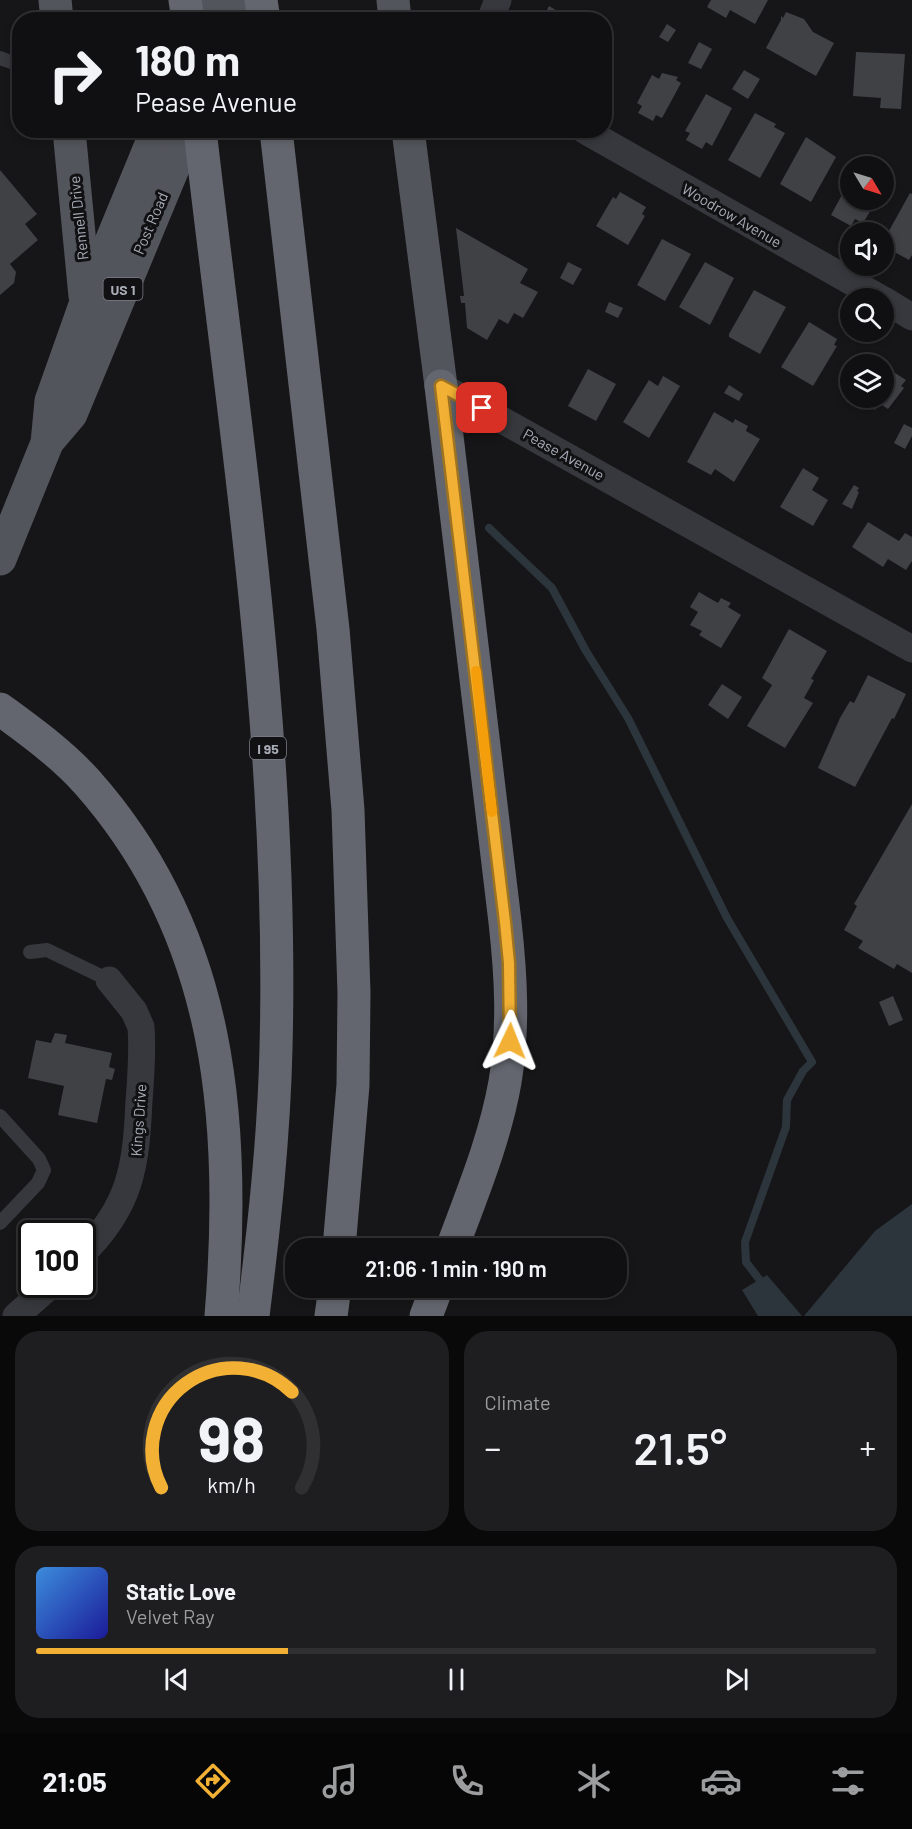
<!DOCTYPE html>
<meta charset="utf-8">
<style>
body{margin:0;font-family:Barlow,sans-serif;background:#1e1e20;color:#f1f3f6;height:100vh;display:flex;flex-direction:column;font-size:22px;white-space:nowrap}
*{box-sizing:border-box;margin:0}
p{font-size:20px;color:#9c9d9f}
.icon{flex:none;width:33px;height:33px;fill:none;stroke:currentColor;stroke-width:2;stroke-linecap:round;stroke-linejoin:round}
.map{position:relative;height:1316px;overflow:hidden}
.drawer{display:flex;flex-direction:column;gap:15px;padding:15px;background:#09090a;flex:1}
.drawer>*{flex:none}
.guide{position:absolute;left:12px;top:12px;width:600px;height:126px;border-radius:24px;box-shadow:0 3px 9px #0003,0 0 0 2px #303032;background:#101012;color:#f1f3f6;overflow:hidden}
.needle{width:39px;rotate:128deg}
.controls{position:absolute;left:840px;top:156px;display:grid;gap:12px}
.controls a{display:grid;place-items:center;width:54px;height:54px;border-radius:50%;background:#101012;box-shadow:0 3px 9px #0003,0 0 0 2px #303032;font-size:30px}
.speed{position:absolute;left:18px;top:1220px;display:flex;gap:12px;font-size:30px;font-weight:700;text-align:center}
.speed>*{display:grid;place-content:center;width:78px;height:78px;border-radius:50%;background:#101012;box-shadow:0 3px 9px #0003,0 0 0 2px #303032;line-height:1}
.speed .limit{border:3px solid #111;border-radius:9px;background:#fff;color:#111}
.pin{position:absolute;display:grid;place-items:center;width:51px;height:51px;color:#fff;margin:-26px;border-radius:12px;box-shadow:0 3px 9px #0006}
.me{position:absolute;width:66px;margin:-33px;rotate:2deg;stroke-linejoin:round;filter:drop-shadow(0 0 4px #0008)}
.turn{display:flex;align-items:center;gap:21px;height:126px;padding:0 24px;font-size:27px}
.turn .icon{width:78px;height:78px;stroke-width:2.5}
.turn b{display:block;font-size:42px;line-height:51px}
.big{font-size:45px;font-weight:600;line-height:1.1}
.drawer .tile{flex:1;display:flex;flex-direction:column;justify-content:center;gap:9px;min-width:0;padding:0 21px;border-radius:24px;background:#1e1e20}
.drawer .dial{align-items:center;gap:0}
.dial svg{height:156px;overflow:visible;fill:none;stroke:#303032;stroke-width:7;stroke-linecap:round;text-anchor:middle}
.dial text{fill:#f1f3f6;stroke:none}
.song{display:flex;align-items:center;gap:18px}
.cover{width:72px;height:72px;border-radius:9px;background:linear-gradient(135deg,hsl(210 70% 55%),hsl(240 70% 35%))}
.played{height:6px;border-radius:3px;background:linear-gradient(90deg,#f2b134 30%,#303032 30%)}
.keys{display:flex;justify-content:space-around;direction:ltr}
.heat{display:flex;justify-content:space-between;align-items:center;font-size:33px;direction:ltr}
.drawer .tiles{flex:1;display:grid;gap:15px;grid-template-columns:1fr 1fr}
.tile:last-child{grid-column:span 2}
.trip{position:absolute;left:285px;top:1238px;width:342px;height:60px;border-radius:24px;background:#101012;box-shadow:0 3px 9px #0003,0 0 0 2px #303032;font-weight:600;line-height:60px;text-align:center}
.tab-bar{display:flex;height:96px;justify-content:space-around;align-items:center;background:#060607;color:#9c9d9f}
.tab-bar .icon{width:42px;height:42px}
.tab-bar .selected{color:#f2b134}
.tab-bar b{font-size:27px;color:#f1f3f6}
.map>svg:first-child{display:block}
.water{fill:#2c353c}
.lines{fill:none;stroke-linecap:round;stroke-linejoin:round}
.stream{stroke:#2c353c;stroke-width:8}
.building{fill:#404145}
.service{stroke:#37383d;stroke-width:14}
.minor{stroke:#37383d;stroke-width:27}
.primary{stroke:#53555c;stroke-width:33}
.motorway{stroke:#63666e;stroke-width:33}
.route-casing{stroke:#9d7322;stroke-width:15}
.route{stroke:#f2b134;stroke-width:10}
.slow{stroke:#f59e0b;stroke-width:10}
.labels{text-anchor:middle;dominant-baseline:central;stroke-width:6;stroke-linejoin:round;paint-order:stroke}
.shield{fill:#111113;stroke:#7b7e86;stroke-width:1.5}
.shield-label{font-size:14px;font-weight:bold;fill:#a8adb8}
.street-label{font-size:15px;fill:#a8adb8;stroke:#111113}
</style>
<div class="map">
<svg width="912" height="1316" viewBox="0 0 912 1316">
<rect width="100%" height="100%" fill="#161618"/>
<g class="water">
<path d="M912,1204V1316H804L875,1231Z"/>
<path d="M767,1275L802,1316H758L742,1290Z"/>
</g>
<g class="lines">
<path class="stream" d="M489,528L552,588L586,651L628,718L727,918L812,1062L803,1071L787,1100L786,1127L745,1242L746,1262L759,1279"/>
</g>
<g class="building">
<path d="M711,0H768L755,24L730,10L726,18L707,7Z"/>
<path d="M549,6L573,20H542Z"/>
<path d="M786,12L804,19L813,32L834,43L816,76L766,48L781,20V16L783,18Z"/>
<path d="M667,24L676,30L668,42L659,37Z"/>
<path d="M699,42L712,49L701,69L688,63Z"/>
<path d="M856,52L905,54L901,109L880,108L881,98L853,96Z"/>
<path d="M744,70L760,79L748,99L732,89Z"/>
<path d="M662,73L678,77L676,80L681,83L662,118L656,115L653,121L638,113L642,106L637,103L652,75L659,79Z"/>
<path d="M706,94L732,108L712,146L706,142L702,149L686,140L690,133L685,131Z"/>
<path d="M755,113L776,124L774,127L785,133L760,178L728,160Z"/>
<path d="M806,137L836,157L811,202L780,184Z"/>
<path d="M863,157L879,166H858Z"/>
<path d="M0,170L37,214L25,224L38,240L10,264L16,272L14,283L0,295Z"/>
<path d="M850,180V200H877L863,223L855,219L851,226L831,215Z"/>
<path d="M620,192L646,207L642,214L645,216L628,245L596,226L613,197L616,199Z"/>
<path d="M910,193L912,194V255L909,260L889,249L893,242L885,238Z"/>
<path d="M456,228L528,269L520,283L538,292L523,318L514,313L508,324L499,319L487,340L467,328L465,303H461L460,296H464Z"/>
<path d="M662,239L691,254L665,301L637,285Z"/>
<path d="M568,262L582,269L573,285L560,278Z"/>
<path d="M705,262L734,278L710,325L679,307Z"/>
<path d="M754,290L786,307L760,354L729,337V334Z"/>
<path d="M609,302L623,308L618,318L605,312Z"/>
<path d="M809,322L837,339L834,345L837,346L813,386L781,367Z"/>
<path d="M884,366L906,380L901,386L904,388L888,409L879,403L875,410L855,398H884Z"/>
<path d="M588,369L616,384L596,421L568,406Z"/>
<path d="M663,376L680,386L649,438L623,422L649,380L658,386Z"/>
<path d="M729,385L743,394L739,401L724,393Z"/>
<path d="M714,412L733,423L735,419L748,426L746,431L760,439L734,482L715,469L711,475L687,462Z"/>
<path d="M904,424L912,428V436L905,449L894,443Z"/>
<path d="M803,468L819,478L812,490L828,500L813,526L780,507Z"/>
<path d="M854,485L859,488L857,491L859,492L852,509L842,504Z"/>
<path d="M868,522L899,541L905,533L912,537V561L906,570L888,559L883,567L852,547Z"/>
<path d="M699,592L718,603L721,598L731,603L728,607L741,615L721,648L699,635L702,631L690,625L698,612L690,607Z"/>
<path d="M789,629L827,651L811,679L814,680L804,698L813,703L785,748L747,726L772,685L762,678Z"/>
<path d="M868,675L906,694L894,719L892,718L855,787L818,768L840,718L850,701L854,703Z"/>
<path d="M722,684L742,697L728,719L708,705Z"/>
<path d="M912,804V973L897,964L894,969L858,948L863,941L844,930L857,906L854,904Z"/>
<path d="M893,996L903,1020L889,1026L879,1002Z"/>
<path d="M55,1033L67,1035L65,1043L112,1053L109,1067L115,1069L112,1080L106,1079L97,1123L58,1115L64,1086L28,1078L36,1040L51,1043Z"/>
</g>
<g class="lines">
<g class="service">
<path d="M0,58L20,65"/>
<path d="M30,952L47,950L109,980"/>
<path d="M0,1116L39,1159L44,1170L38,1183L0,1223"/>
</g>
<g class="minor">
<path d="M490,20L498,0"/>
<path d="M584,130L880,298"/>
<path d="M884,300L912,317"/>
<path d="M441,386L912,649"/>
<path d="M82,1254C131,1206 136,1166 139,1101C141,1076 143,1052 141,1027L134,1011L109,980"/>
<path d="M16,1316L52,1284"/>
</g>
<g class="primary">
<path d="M55,0L57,20"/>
<path d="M393,0L395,20"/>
<path d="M202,20L210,0"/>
<path d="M235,20L243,0"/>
<path d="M69,130L85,296"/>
<path d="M408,130L441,386"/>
<path d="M48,441L71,414L189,130"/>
<path d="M0,559L47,443L51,401L85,305L157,130"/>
</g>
<g class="motorway">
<path d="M185,0L188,20"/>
<path d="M261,0L264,20"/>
<path d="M200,130C235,435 284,741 276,1048C274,1138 264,1227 253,1316"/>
<path d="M276,130L333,629L348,810L354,993L353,1085L339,1248"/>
<path d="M441,386L505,922C511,975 514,1029 505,1082C495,1139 472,1194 452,1248"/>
<path d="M0,709C30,731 62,754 87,782C222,934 237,1122 221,1316"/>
<path d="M331,1316L335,1287"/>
<path d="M426,1316L437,1287"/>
</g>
</g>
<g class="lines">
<g class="route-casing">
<path id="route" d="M482,408L441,386L505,922L509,963L510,1041"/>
</g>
<use href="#route" class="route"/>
<path class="slow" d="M476,671L492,812"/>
</g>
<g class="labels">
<g class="shield">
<rect x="103.5" y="278" width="39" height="22" rx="4.5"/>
<rect x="250" y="737" width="36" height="22" rx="4.5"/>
</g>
<g class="shield-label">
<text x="123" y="289">US 1</text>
<text x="268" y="748">I 95</text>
</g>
<g class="street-label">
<text transform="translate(732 215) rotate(30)">Woodrow Avenue</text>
<text transform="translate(78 218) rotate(-96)">Rennell Drive</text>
<text transform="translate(150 223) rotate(-67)">Post Road</text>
<text transform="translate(564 454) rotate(29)">Pease Avenue</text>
<text transform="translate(138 1120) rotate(-86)">Kings Drive</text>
</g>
</g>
</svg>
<div class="controls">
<a><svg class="needle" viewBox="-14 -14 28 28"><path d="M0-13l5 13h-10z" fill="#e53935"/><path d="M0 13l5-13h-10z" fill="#9c9d9f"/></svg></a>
<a><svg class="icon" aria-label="sound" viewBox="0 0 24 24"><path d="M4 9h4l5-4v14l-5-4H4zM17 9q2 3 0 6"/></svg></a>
<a><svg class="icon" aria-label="search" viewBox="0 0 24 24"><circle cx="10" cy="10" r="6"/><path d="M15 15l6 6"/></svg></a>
<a><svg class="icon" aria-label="layers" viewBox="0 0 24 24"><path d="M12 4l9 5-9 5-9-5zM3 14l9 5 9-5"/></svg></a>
</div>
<div class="speed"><div class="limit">100</div></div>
<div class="pin" style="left:482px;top:408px;background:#d93025"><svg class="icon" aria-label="arrive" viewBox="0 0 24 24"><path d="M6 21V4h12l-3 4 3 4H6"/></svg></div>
<svg class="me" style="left:510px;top:1041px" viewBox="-20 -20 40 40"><path d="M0-17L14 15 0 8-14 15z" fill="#f2b134" stroke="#fff" stroke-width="4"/></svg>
<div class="trip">21:06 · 1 min · 190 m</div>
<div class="guide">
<div class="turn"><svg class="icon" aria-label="right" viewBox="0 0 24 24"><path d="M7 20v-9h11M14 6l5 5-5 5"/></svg><div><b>180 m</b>Pease Avenue</div></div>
</div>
</div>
<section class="drawer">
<div class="tiles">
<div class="tile dial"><svg viewBox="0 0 100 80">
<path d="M14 69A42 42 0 1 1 86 69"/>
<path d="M14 69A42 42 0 0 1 81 20" stroke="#f2b134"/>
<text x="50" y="56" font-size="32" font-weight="700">98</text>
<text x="50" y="72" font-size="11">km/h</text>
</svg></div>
<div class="tile"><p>Climate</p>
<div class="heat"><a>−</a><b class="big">21.5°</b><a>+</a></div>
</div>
<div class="tile">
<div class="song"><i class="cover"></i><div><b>Static Love</b><p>Velvet Ray</p></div></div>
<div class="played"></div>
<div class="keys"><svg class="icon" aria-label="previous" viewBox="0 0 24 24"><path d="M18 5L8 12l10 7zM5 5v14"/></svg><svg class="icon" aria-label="pause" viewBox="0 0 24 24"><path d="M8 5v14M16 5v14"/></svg><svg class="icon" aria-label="next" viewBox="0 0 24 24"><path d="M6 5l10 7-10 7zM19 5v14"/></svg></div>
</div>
</div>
</section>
<nav class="tab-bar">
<b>21:05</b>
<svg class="icon selected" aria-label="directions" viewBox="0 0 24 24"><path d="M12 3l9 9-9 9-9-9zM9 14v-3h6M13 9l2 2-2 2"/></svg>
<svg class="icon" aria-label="music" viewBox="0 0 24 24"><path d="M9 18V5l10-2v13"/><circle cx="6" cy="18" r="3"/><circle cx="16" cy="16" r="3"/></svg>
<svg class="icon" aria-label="phone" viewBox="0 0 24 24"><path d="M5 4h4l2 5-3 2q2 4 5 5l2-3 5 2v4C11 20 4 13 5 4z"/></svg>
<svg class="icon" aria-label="climate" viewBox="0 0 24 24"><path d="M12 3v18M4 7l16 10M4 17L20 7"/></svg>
<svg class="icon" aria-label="car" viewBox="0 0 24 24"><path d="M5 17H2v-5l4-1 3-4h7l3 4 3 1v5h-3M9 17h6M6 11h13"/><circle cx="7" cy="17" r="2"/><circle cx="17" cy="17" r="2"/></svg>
<svg class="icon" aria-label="filters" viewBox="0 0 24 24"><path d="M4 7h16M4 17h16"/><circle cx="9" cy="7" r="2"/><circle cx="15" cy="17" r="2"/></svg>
</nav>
